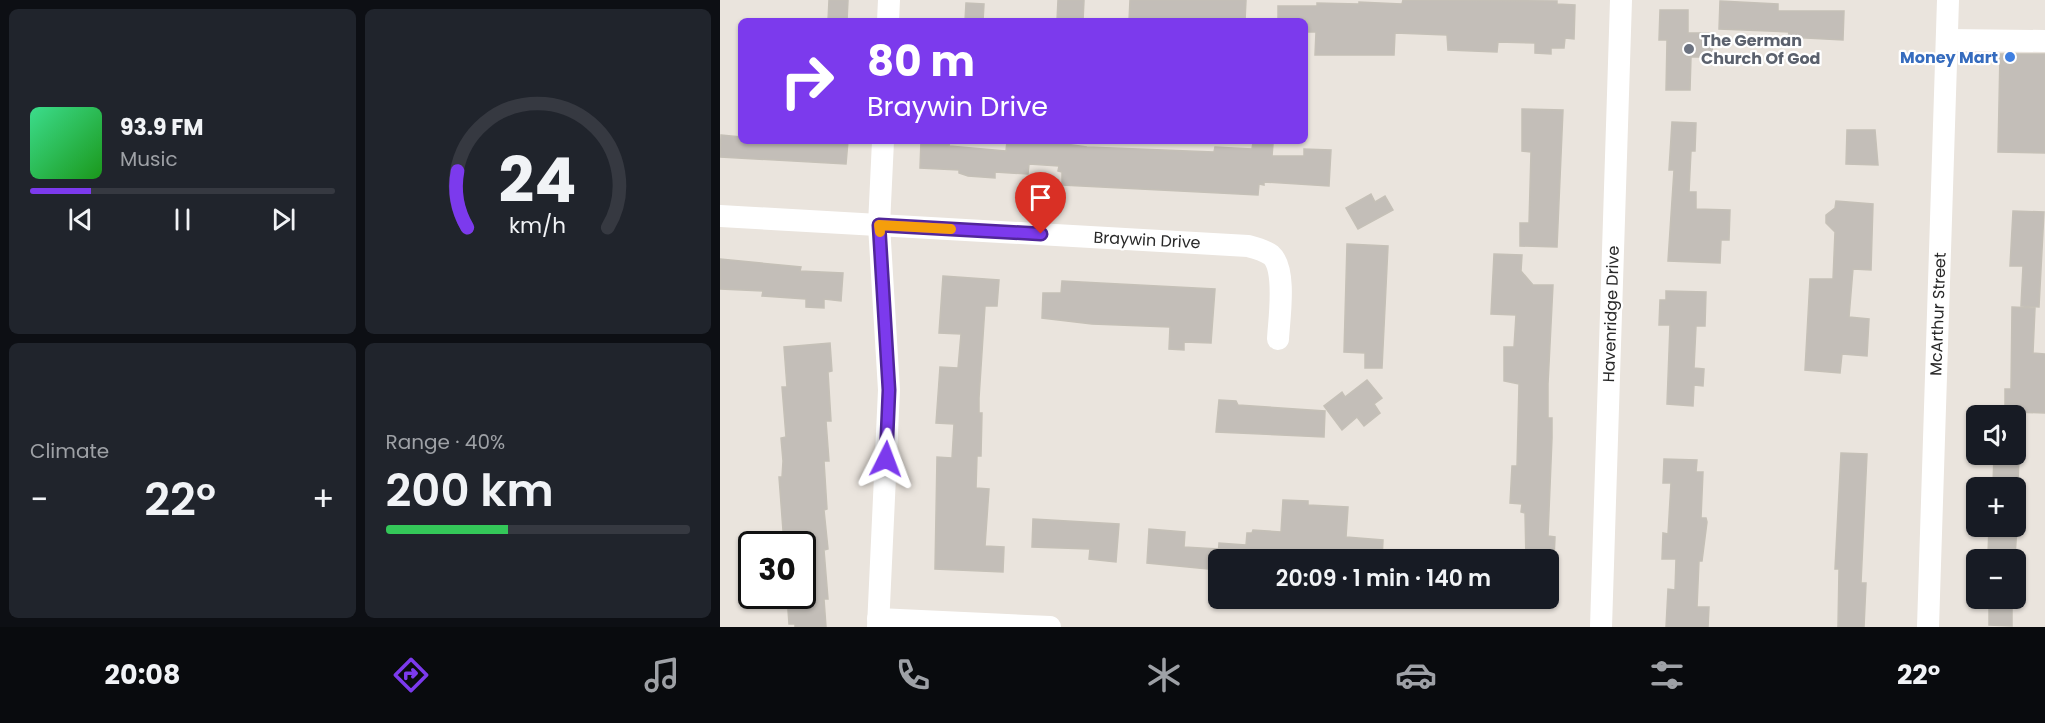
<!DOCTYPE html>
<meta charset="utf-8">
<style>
body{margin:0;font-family:Poppins,sans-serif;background:#20242c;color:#f1f3f6;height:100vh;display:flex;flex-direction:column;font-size:22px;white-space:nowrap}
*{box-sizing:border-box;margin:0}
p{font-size:20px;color:#9ea1a6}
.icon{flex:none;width:33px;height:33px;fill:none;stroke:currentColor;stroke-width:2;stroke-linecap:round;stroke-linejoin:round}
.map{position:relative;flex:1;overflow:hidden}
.panel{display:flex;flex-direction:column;gap:9px;padding:9px;background:#0d0f14;width:720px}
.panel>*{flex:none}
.guide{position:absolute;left:18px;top:18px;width:570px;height:126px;border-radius:9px;box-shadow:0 2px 4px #0004;background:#7c3aed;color:#fff;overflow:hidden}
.tools{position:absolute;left:1246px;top:405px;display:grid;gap:12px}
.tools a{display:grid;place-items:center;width:60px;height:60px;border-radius:9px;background:#171b24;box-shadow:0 2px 4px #0004;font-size:30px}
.speed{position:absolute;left:18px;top:531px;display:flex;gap:12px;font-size:30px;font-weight:700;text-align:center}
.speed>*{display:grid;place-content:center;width:78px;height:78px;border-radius:50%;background:#171b24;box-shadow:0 2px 4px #0004;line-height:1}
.speed .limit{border:3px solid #111;border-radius:9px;background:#fff;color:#111}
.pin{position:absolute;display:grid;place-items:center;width:51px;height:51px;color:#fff;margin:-62px -26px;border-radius:50% 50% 50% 0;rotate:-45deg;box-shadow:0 0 6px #0007}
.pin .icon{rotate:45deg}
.me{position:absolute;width:66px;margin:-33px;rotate:3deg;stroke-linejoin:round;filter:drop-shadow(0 0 4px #0008)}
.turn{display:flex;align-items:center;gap:21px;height:126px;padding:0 30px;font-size:27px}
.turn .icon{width:78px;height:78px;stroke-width:2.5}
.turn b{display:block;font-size:42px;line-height:51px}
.big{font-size:45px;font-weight:600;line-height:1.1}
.panel .tile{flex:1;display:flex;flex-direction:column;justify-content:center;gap:9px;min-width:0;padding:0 21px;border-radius:9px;background:#20242c}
.panel .dial{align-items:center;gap:0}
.dial svg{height:156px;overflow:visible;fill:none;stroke:#363941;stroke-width:7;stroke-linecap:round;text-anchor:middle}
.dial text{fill:#f1f3f6;stroke:none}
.song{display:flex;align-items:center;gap:18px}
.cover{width:72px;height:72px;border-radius:9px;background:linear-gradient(135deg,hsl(150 70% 55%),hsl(120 70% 35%))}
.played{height:6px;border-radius:3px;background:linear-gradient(90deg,#7c3aed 20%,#363941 20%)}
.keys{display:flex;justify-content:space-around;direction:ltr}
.heat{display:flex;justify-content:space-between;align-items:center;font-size:33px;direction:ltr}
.charge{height:9px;border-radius:4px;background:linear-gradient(90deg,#34c759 40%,#363941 0)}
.panel .tiles{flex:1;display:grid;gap:9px;grid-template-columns:repeat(2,1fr)}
.trip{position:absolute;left:488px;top:549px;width:351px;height:60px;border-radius:9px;background:#171b24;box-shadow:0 2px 4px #0004;font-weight:600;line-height:60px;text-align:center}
.tab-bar{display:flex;height:96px;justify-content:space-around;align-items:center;background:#090b0e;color:#9ea1a6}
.tab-bar .icon{width:42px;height:42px}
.tab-bar .on{color:#7c3aed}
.tab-bar b{font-size:27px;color:#f1f3f6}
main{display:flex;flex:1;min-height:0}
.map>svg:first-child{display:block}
.building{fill:#c3beb8;stroke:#c5c0b7;stroke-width:1.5}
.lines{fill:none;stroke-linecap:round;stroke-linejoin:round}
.minor{stroke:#fff;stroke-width:22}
.route-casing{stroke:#51269a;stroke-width:15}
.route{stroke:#7c3aed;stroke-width:10}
.slow{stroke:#f59e0b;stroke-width:10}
.worship-dot{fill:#6b7280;stroke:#fff;stroke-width:2}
.shop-dot{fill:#3f7fe0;stroke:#fff;stroke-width:2}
.labels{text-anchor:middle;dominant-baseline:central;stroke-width:4.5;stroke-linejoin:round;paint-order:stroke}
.worship-label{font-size:16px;font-weight:bold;fill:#5b616d;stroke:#fff;text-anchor:start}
.shop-label{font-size:16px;font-weight:bold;fill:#366cbe;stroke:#fff;text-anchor:end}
.street-label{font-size:16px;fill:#292929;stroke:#fff}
</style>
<main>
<section class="panel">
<div class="tiles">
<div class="tile">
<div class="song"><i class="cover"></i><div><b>93.9 FM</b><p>Music</p></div></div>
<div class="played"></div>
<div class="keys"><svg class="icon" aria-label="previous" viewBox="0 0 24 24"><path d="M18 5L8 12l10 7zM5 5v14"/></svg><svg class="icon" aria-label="pause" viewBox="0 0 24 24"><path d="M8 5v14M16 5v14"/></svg><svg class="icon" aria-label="next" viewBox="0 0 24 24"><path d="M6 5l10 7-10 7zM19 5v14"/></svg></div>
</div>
<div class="tile dial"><svg viewBox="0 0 100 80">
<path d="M14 69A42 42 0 1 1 86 69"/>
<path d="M14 69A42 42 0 0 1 9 40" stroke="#7c3aed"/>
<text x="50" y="56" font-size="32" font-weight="700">24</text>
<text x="50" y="72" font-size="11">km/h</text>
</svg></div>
<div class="tile"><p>Climate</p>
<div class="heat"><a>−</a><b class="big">22°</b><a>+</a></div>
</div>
<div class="tile"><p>Range · 40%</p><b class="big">200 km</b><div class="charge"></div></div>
</div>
</section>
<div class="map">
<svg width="1325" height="627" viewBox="0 0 1325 627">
<rect width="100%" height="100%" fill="#eae4dd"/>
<g class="building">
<path d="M109,0H128L127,21H108Z"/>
<path d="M338,0H364L363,21H337Z"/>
<path d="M410,0H526L525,21H409Z"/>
<path d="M683,0L837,1V4L855,5L854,39L845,38L844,48H831V54L815,53V43L778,42L777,52L728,50L727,35L675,33L674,55H595L596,32H585V21H558V6H597V3L639,4V2L682,4Z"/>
<path d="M1000,1L1058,4V11H1124L1123,40L1068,37L1069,32L999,29Z"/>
<path d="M246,3L264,4L263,21H245Z"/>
<path d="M940,10H968V33H993L992,57H971L970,90H946L947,40H939Z"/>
<path d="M1280,54H1325V153L1278,152Z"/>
<path d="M802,109L843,110L837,247L800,246V223H809L811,152L802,151Z"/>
<path d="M952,122L976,123L975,151H971L969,192H976V209L1010,210L1009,240H1001L1000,263L948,261L954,170H949Z"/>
<path d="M1127,130H1155L1158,165L1126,164Z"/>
<path d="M1,135L21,137V141H128L126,164L0,157Z"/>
<path d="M201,141H230L229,146L286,151L287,141H345V144L367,147L494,152L495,147L532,149L533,142L553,144L552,156H584V149L611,150L609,186L544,182V185L539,184L538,195L342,185V172L338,171L339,166L309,164L308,174L275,172V178L248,176L239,173V170L200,168Z"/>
<path d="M651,194L655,202L665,196L673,210L638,229L626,208Z"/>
<path d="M1116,201L1153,204L1151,270L1133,269L1129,317L1149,319L1147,356L1122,354L1120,373L1085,370L1090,279H1113L1115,232L1106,223V215L1115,208Z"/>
<path d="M1293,211L1324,212L1319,307L1301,306L1303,266H1290Z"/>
<path d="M627,244L668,246L662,368H645V353L624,352Z"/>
<path d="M774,254L802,255L801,271L813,285H833L828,384V418H832V438L828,536L835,537L834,560H806L805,513L801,512L802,504L790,503L792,466H797L799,384L784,381V347H794L796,315L771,314Z"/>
<path d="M0,259L81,267L80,271L123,273L121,301L104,299V308L86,307V299L42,296L43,291L0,289Z"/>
<path d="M223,276L279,280L277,306H265L259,398V413H262L261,456H257L256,488L269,489L265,546L284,547L283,572L215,569L217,457L232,458L234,424L216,423L220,367L238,368L241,334L219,333Z"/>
<path d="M342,281L495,289L491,343L464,342V350L449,349L450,327L372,324L322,318L323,293H341Z"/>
<path d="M946,291L986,292L985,326H976L974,368L984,369L983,386L974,385L973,406L947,404L950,325H939L940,300H946Z"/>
<path d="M1292,307L1315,308L1313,353L1325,354V413L1293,412V408L1285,407V389H1291Z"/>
<path d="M110,343L112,371L108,372L111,421H106L109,461H104L107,509L104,510L108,549L104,550L108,599H104L106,627H75V624H69L67,596H82V544H64L59,477H62L63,461L61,438L66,437L62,387H67L64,347Z"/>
<path d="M647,380L662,398L654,404L660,413L644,426L637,417L622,430L604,406L622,392L625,397Z"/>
<path d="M499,400L516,401L518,405L605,411L604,437L496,432Z"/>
<path d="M1121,453L1147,454L1141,583H1146L1144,627H1118L1119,569H1115Z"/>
<path d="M1274,454H1299L1298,485H1273Z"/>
<path d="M944,459L977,460L976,472H983L981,518H986L987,522L982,561H979L977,607H989L988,627H946L948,589L955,590L956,559H942L943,533L948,534L951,483H943Z"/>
<path d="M563,500L588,501V505L628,507L626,537L663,540L662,560H498V570L427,563L429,529L465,532L464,547L498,549V557L499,543L526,545L527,533H532L533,530L561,532Z"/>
<path d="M313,519L399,524L396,562L369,559L370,549L312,547Z"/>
<path d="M1269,526H1297L1295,557L1268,555Z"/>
<path d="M1269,598H1292V626L1269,625Z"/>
</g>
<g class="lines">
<g class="minor">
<path d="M168,21L169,0"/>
<path d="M1227,40L1325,41"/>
<path d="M0,216L528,246C536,248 544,250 551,255C567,269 559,319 558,339"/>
<path d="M158,619L330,627"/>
<path d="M158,627L169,390L159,225L163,141"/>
<path d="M881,627L901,0"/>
<path d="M1208,627L1228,0"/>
</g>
</g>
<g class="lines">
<g class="route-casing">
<path id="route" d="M166,459L169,390L159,225L321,234"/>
</g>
<use href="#route" class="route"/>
<path class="slow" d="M160,232L159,225L231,229"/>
</g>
<circle class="worship-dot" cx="969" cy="49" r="6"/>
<circle class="shop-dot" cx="1290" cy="57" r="6"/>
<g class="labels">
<g class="worship-label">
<text x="981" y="40">The German<tspan x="981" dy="18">Church Of God</tspan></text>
</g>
<g class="shop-label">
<text x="1278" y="57">Money Mart</text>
</g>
<g class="street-label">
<text transform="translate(427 240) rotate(3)">Braywin Drive</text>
<text transform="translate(891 314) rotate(-88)">Havenridge Drive</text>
<text transform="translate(1218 314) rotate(-88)">McArthur Street</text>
</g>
</g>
</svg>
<div class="tools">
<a><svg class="icon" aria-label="sound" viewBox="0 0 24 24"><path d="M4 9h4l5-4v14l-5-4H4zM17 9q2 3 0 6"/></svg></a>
<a>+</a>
<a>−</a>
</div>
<div class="speed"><div class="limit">30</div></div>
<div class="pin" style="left:321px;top:234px;background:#d93025"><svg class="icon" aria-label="arrive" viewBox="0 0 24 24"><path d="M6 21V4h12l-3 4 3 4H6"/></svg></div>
<svg class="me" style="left:166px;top:459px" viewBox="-20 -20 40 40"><path d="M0-17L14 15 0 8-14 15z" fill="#7c3aed" stroke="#fff" stroke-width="4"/></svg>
<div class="trip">20:09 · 1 min · 140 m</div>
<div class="guide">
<div class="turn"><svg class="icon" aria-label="right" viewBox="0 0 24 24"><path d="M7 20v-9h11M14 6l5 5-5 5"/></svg><div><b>80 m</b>Braywin Drive</div></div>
</div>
</div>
</main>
<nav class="tab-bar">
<b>20:08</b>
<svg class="icon on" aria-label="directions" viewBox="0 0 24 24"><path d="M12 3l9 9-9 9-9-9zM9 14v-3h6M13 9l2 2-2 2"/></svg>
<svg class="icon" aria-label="music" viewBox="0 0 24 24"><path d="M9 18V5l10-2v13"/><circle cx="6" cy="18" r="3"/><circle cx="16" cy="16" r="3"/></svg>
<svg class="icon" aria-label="phone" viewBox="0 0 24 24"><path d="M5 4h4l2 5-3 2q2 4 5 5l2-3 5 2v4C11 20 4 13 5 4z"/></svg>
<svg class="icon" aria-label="climate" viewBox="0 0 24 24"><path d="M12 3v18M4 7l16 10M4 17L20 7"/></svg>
<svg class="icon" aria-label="car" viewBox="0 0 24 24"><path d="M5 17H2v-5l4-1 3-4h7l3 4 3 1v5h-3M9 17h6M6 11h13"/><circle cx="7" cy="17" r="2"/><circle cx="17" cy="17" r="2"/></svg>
<svg class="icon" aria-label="filters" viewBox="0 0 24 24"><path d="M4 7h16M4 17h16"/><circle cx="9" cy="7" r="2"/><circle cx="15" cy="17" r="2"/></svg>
<b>22°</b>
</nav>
